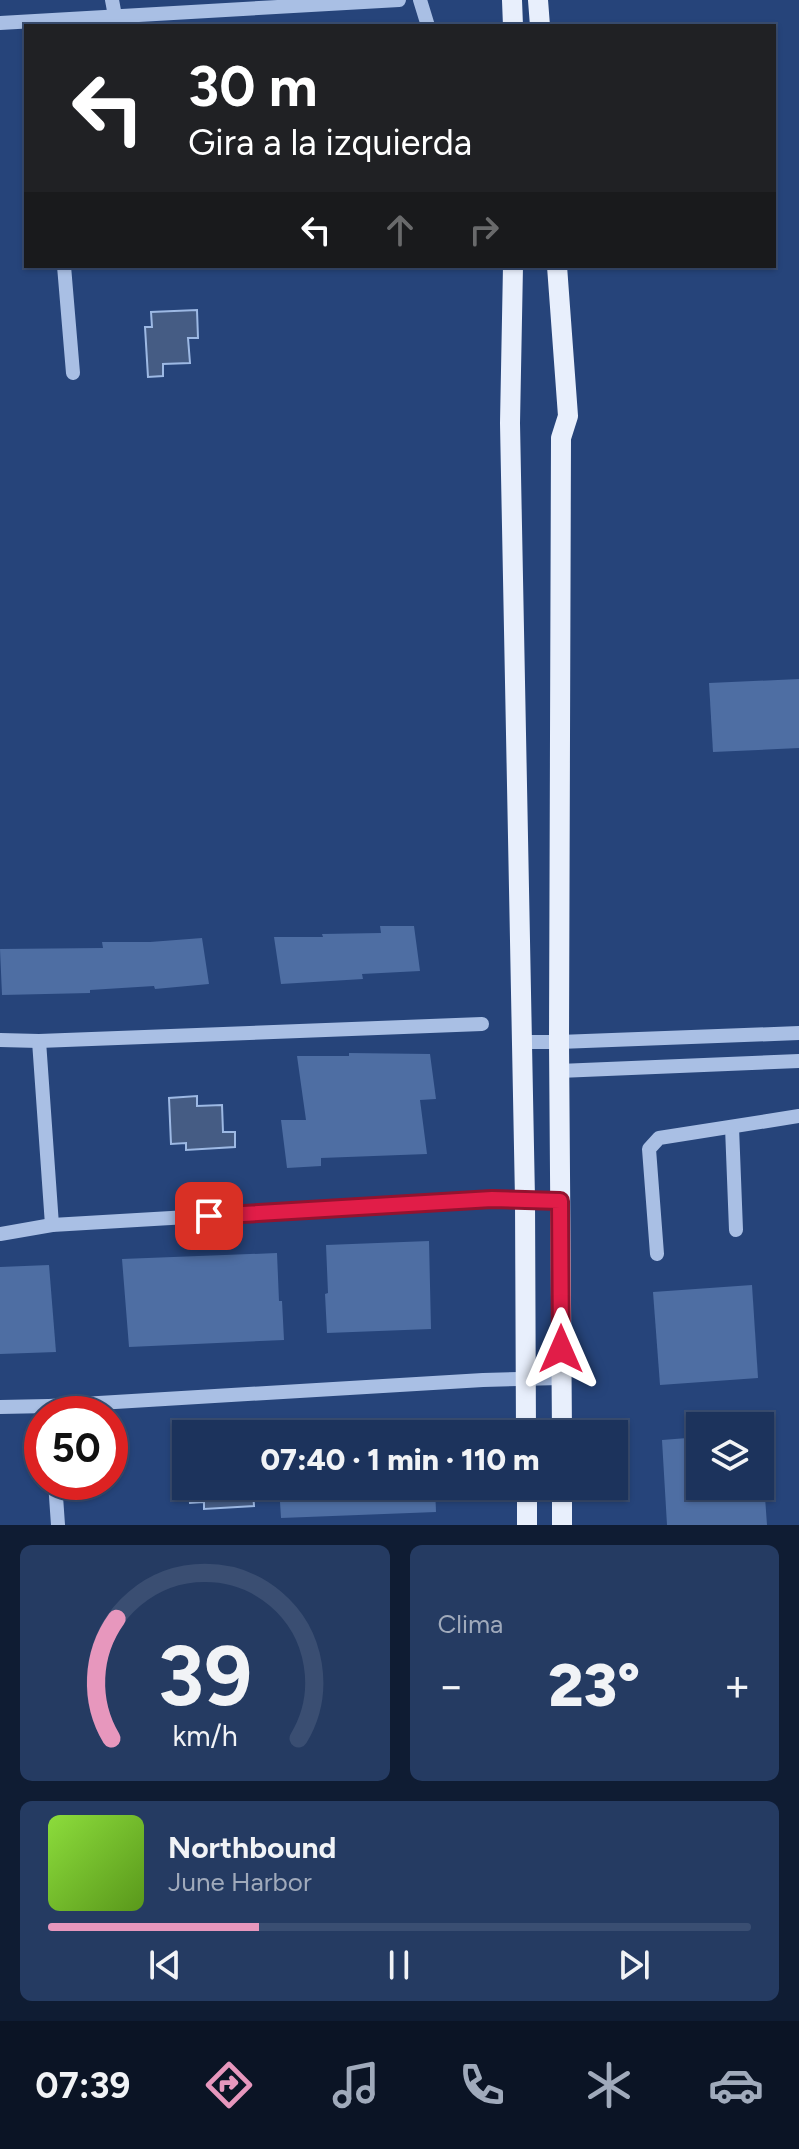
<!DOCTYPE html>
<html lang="es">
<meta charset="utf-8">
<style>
body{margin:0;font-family:Figtree,sans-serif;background:#253b62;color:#f1f3f6;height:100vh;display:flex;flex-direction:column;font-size:30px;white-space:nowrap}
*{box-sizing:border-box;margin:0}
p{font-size:26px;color:#a0aabb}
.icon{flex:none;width:44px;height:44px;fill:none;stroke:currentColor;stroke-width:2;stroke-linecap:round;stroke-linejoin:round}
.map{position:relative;height:1525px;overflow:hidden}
.side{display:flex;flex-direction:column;gap:20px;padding:20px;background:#0f1c33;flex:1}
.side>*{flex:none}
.top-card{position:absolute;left:24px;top:24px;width:752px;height:244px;border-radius:0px;box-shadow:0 2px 6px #0004,0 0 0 2px #3a4e72;background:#202124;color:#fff;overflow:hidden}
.fabs{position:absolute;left:686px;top:1412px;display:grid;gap:16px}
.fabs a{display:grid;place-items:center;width:88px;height:88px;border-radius:0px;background:#1c335c;box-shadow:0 2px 6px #0004,0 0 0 2px #3a4e72;font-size:40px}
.speed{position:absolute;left:24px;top:1396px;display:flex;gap:16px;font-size:40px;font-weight:700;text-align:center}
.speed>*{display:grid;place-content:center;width:104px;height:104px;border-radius:50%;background:#1c335c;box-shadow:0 2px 6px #0004,0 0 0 2px #3a4e72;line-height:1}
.speed .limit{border:12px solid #d22;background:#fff;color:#111}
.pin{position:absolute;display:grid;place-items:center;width:68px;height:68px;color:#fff;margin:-34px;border-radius:16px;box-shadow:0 4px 12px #0006}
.me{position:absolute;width:88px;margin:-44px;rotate:0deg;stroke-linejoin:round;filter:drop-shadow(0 0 6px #0008)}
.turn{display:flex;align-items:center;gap:28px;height:168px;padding:0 32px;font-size:36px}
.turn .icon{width:104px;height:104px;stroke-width:2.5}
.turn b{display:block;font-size:56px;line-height:68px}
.lanes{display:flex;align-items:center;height:76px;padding:0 32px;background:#0003;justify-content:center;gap:40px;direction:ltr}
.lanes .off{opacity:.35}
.big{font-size:60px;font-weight:800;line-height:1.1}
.side .widget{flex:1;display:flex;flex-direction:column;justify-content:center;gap:12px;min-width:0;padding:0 28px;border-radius:12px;background:#253b62}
.side .dial{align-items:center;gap:0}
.dial svg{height:208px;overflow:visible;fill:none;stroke:#3a4e72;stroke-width:7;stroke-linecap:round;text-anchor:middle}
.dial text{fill:#f1f3f6;stroke:none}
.song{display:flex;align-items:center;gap:24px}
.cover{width:96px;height:96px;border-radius:12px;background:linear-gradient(135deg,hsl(90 70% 55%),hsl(90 70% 35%))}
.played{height:8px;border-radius:4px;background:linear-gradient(90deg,#e797bd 30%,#3a4e72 30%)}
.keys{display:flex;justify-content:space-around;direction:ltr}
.heat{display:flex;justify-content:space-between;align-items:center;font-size:44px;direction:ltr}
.side .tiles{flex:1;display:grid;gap:20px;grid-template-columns:1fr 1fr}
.widget:last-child{grid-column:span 2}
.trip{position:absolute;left:172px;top:1420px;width:456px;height:80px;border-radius:0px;background:#1c335c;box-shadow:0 2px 6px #0004,0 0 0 2px #3a4e72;font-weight:800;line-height:80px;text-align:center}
.menu{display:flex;height:128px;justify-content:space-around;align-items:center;background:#0b1425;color:#a0aabb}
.menu .icon{width:56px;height:56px}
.menu .on{color:#e797bd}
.menu b{font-size:36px;color:#f1f3f6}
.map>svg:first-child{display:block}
.water{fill:#455c84;stroke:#9db9e4;stroke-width:2}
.building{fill:#4e6ea3}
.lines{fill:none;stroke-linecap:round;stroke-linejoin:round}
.minor{stroke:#a9bfe4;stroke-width:14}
.major{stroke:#e8effc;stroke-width:20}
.route-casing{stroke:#92132f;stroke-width:20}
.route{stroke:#e11d48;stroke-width:14}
</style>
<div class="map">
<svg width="799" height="1525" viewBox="0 0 799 1525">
<rect width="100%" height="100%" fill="#26447a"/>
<g class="water">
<path d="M197,310L198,338H188L190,363L163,364V376L148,377L145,327H152L151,312Z"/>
<path d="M197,1096V1106L222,1105L223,1132H235V1147L186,1150V1143L171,1144L169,1098Z"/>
<path d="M189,1486H241L242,1491H253L254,1506L204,1509V1502L190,1503Z"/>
</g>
<g class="building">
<path d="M799,679V748L713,752L709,683Z"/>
<path d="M380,926H414L420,971L362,974L363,979L281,984L274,937H323L322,934L381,933Z"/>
<path d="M202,938L209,984L155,989L154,986L90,990V993L2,995L0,949L103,948L102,942H150Z"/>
<path d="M349,1053L430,1054L436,1099L420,1100L427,1154L321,1158V1166L287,1168L281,1120H306L297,1056H349Z"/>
<path d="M429,1241L431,1329L327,1333L325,1294L328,1293L326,1245Z"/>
<path d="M277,1253L279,1301H282L284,1340L129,1347L122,1259Z"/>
<path d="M49,1265L56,1352L0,1354V1267Z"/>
<path d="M752,1285L758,1378L660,1385L653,1292Z"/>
<path d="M700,1437V1502L765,1497L767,1525H667L662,1440Z"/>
<path d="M279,1486H435L436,1512L281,1518Z"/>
</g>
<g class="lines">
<g class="minor">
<path d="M112,0L115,16"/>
<path d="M420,0L428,26"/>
<path d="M0,23L399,0"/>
<path d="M64,266L73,373"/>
<path d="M0,1040L39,1041L482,1024"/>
<path d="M39,1041L52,1225"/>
<path d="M522,1042H559L799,1033"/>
<path d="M559,1071L799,1061"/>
<path d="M732,1127L736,1230"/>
<path d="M0,1234L52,1225L492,1199L560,1201"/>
<path d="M657,1254L649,1149L659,1138L799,1116"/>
<path d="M0,1407L49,1406"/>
<path d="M50,1414L49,1406L483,1380L561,1378"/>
<path d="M55,1482L58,1525"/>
</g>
<g class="major">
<path d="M512,0L513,26"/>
<path d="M538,0L540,26"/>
<path d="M513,266L510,423L525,1199L526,1434"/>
<path d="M557,266L568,416L561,438L559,1042L562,1434"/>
<path d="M527,1486V1525"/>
<path d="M562,1486V1525"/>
</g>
</g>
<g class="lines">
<g class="route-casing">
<path id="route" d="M209,1216L492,1199L560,1201L561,1349"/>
</g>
<use href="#route" class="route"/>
</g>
</svg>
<div class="fabs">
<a><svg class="icon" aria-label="layers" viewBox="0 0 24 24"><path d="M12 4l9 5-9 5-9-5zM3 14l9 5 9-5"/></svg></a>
</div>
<div class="speed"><div class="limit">50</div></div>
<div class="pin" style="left:209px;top:1216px;background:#d93025"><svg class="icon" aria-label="arrive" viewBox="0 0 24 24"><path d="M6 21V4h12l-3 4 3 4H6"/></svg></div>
<svg class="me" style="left:561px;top:1349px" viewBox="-20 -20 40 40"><path d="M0-17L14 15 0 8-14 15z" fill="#e11d48" stroke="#fff" stroke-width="4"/></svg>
<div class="trip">07:40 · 1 min · 110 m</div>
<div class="top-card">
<div class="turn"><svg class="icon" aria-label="left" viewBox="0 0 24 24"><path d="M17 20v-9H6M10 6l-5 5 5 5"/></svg><div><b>30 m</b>Gira a la izquierda</div></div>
<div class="lanes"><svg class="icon" aria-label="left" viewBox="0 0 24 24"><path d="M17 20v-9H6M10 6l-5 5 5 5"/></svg><svg class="icon off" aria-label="ahead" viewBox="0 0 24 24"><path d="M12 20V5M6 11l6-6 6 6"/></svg><svg class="icon off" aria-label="right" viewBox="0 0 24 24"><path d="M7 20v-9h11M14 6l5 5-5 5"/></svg></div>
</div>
</div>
<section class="side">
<div class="tiles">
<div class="widget dial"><svg viewBox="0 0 100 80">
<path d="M14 69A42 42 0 1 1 86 69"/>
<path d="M14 69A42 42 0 0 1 16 23" stroke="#e797bd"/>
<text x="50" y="56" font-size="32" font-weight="700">39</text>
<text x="50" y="72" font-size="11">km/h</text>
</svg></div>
<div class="widget"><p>Clima</p>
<div class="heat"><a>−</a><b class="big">23°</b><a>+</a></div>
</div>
<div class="widget">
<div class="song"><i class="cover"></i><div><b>Northbound</b><p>June Harbor</p></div></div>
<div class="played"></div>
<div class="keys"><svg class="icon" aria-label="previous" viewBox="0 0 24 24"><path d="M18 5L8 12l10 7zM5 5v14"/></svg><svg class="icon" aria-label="pause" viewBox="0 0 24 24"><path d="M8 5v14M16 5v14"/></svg><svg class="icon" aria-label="next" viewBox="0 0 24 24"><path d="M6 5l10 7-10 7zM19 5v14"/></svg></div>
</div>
</div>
</section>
<nav class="menu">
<b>07:39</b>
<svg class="icon on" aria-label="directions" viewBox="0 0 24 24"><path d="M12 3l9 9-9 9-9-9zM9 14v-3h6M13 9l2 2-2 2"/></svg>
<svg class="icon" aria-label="music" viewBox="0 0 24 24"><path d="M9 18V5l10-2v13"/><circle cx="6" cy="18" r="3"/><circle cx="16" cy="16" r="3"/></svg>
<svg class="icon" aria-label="phone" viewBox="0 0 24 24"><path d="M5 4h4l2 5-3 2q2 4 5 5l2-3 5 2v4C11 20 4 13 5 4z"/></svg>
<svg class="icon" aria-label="climate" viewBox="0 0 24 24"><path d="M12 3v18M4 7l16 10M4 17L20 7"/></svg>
<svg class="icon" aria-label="car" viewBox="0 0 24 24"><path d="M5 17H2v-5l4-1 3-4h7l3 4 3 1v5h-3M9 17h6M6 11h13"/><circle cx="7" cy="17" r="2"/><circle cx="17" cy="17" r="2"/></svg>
</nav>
